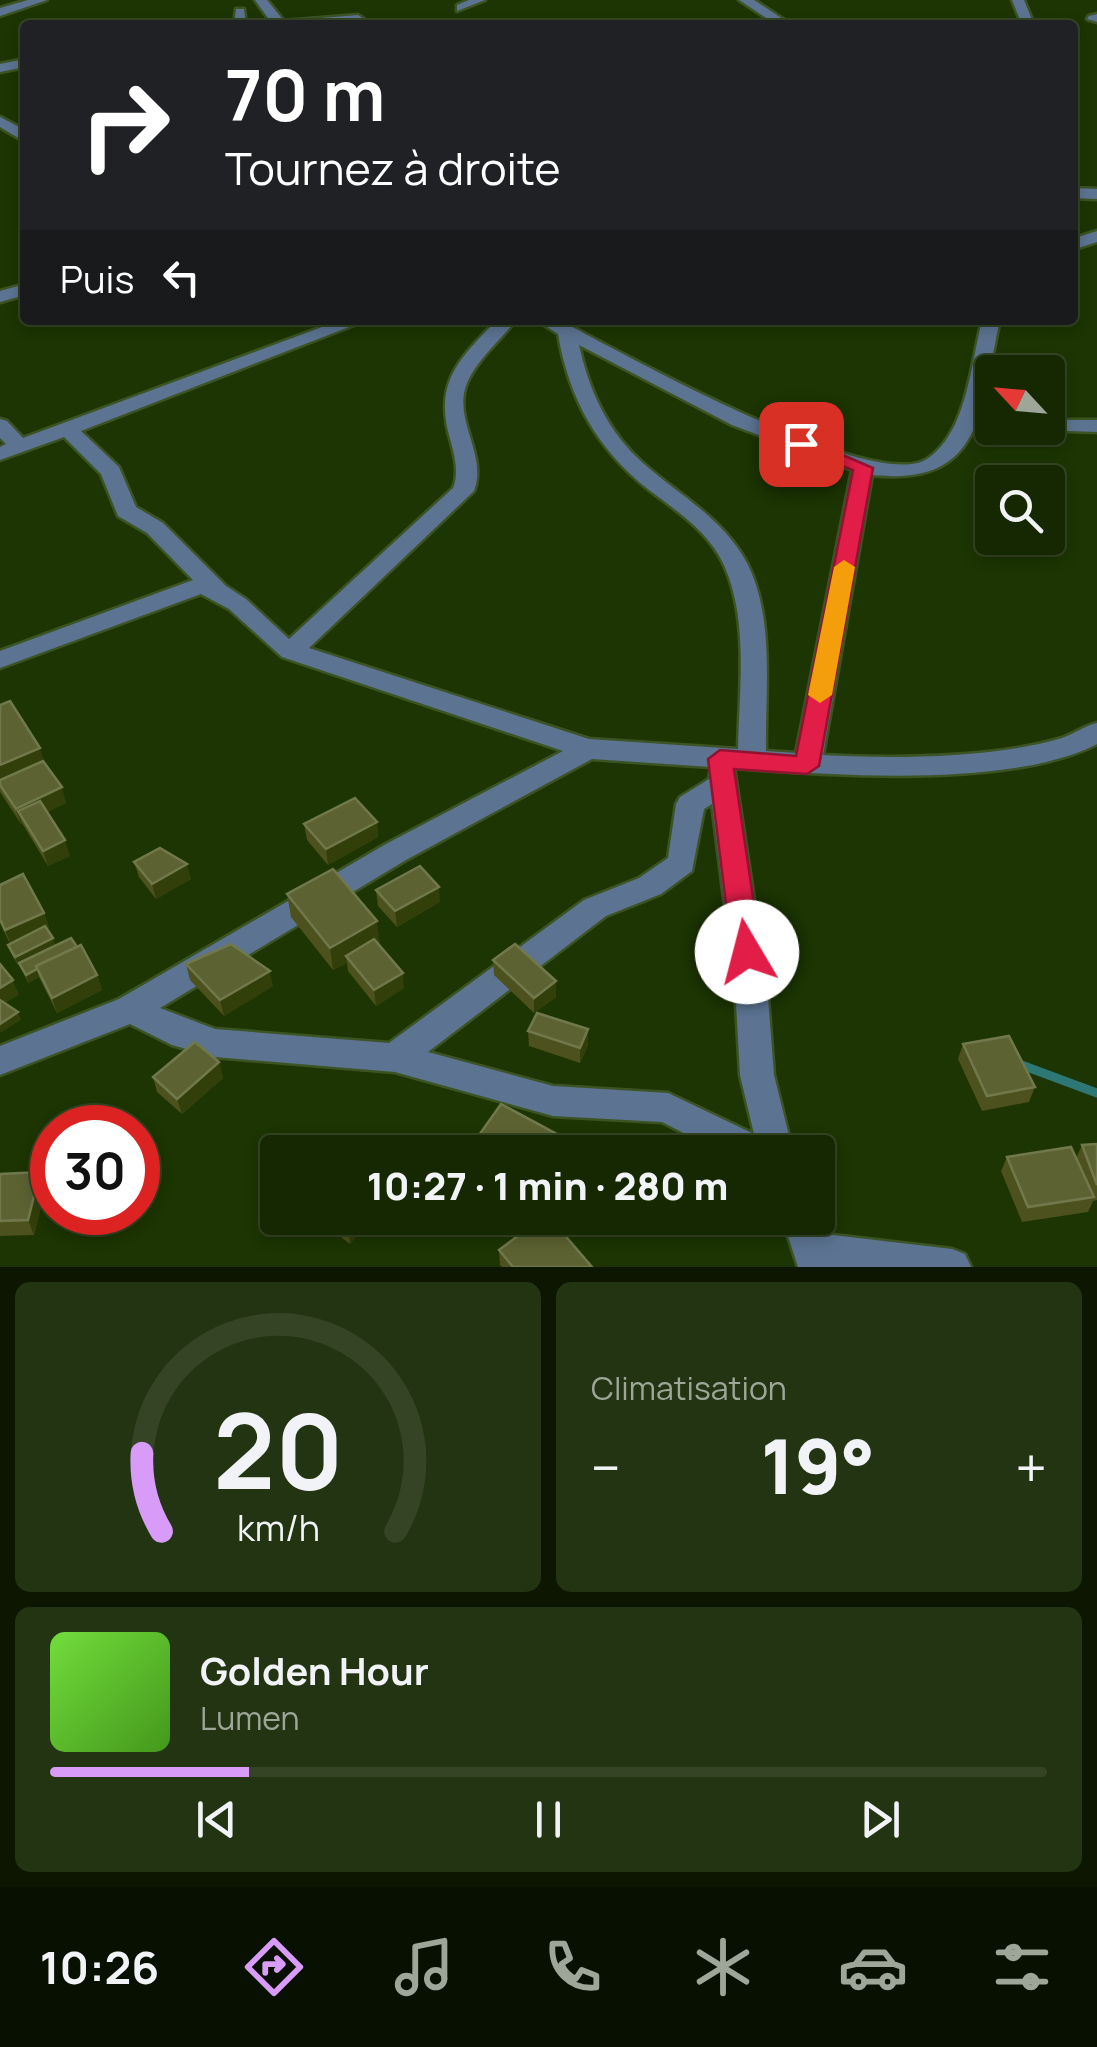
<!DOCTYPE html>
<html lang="fr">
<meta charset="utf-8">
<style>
body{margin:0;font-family:Manrope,sans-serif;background:#223411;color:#f1f3f6;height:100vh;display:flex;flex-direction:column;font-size:38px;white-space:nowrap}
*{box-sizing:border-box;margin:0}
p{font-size:32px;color:#9da699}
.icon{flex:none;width:55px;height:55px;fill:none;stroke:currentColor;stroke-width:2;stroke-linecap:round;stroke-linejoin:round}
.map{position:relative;height:1267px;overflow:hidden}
.drawer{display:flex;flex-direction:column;gap:15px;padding:15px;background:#0c1601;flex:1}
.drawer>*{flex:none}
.hud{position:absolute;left:20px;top:20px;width:1058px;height:305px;border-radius:10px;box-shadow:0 5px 15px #0003,0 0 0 2px #344424;background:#202124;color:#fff;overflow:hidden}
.needle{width:65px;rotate:296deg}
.buttons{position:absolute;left:975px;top:355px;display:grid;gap:20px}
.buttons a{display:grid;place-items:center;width:90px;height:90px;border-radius:10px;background:#152802;box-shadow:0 5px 15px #0003,0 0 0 2px #344424;font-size:50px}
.speed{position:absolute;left:30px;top:1105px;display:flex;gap:20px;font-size:50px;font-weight:700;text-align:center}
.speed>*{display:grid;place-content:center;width:130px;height:130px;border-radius:50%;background:#152802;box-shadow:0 5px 15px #0003,0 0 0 2px #344424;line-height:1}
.speed .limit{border:15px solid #d22;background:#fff;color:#111}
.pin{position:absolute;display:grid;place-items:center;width:85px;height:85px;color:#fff;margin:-42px;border-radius:20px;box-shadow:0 5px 15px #0006}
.me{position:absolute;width:110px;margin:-55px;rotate:352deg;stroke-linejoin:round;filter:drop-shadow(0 0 8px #0008)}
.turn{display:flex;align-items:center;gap:35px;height:210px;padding:0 40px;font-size:45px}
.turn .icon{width:130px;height:130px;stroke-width:2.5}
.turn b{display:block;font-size:70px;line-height:85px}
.then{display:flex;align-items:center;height:95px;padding:0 40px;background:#0003;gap:20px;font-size:38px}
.big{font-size:75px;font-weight:800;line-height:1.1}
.drawer .widget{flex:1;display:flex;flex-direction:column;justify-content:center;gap:15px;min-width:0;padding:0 35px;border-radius:15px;background:#223411}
.drawer .dial{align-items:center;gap:0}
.dial svg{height:260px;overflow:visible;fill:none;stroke:#344424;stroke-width:7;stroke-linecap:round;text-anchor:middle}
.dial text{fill:#f1f3f6;stroke:none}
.song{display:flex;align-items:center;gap:30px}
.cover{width:120px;height:120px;border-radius:15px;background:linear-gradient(135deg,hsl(100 70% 55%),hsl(100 70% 35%))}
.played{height:10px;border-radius:5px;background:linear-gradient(90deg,#d89bf8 20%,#344424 20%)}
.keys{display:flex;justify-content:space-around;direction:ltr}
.heat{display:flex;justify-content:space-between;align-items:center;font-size:55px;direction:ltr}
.drawer .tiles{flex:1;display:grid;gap:15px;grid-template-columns:1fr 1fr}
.widget:last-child{grid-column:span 2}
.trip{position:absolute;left:260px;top:1135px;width:575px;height:100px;border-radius:10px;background:#152802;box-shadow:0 5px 15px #0003,0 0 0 2px #344424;font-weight:800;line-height:100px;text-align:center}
.tabs{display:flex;height:160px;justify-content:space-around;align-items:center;background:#081001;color:#9da699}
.tabs .icon{width:70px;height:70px}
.tabs .selected{color:#d89bf8}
.tabs b{font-size:45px;color:#f1f3f6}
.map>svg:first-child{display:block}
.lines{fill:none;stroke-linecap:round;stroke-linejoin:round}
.stream{stroke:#2d7775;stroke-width:9}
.minor-casing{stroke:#3c5324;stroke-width:5}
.minor{fill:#5c7492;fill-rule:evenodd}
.wall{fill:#4c511e}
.shaded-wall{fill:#323f0a}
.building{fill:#5c6232;stroke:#71794c;stroke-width:2.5}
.route{fill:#e11d48;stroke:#92132f;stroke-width:2.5}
.slow{fill:#f59e0b}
</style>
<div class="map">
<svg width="1097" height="1267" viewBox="0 0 1097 1267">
<rect width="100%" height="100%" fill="#1c3502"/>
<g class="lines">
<path class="stream" d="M1016,1063L1097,1093"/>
<g class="minor-casing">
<g id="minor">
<path d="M28,0H47L0,16V8Z"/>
<path d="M255,0H267L284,21L358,15L364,19L330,25H273Z"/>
<path d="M469,0H485L457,11V5Z"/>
<path d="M739,0H754L792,25H777Z"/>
<path d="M1012,0H1024L1034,25H1022Z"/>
<path d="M236,9H244L246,25H234Z"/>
<path d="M1097,14V22L1087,19L1089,16Z"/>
<path d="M25,59V67L0,72V64Z"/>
<path d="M0,117L25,130V142L0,127Z"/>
<path d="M1072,188L1097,189V199L1072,198Z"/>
<path d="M1097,231V242L1072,250V239Z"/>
<path d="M25,284V295L0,302V291Z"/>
<path d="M341,320H367L81,431L119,467L136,507L163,523L226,586L246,599L289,639L453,488C459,473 455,458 451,442C433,384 457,361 497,320H516C500,341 478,358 467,383C452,420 488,454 474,491L309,648L589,739L738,749C739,690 749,621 724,565C709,532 677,511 649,490C597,449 569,399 558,334L536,320H559C619,351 872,494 927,459C967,433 971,363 982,320H1000C980,406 986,487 872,475L823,755C891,759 996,758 1062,738C1074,734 1084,726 1097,723V744C1010,789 829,775 734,768L767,985L774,1075L793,1152H721L662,1122L553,1116L395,1072L215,1057L172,1045L130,1024L0,1075V1046L119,999L386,844L563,751L282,657L229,609L201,594L0,668V651L193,580L147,533L118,516L101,474L64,437L0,460V447L6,444L0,438V419L7,421L23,438ZM579,345L732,425L852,470L796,753L766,751C765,691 775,618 747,563C723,518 680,496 643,463C608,432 589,391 579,345ZM592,759L711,767L709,779L680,797L676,804L668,858L639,878L584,900L389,1043L215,1029L160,1008L406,860ZM712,804L735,985L740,1075L754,1134L668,1093L553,1086L428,1052L606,916L661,894L692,871L704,809Z"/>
<path d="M1048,420H1097V432L1041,430L1039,428H1048Z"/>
<path d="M818,1216L824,1234L952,1249L965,1254L971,1267H798L782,1218Z"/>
</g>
</g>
<use href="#minor" class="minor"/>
</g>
<g class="wall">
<path d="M0,705L45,763L66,803L47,812L70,856L48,866L22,823L21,824L0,792Z"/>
<path d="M377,822L378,837L328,865L307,840L304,824Z"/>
<path d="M134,862L191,879L156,899L139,877Z"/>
<path d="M0,885L44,913L49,928L47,929L55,945L97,975L102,990L57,1013L39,977L28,983L20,964L18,965L11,953L8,945L10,944L0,923Z"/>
<path d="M376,890L440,902L397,927L378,906Z"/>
<path d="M287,894L380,944H378L404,988L376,1006L348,971L347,963L333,970L291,917Z"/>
<path d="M493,960L556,981V997L534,1013L494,975Z"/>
<path d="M186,964L273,986L224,1016L190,980Z"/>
<path d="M528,1031L588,1045L580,1063L529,1046Z"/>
<path d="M963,1044L1035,1087L1029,1102L982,1111L958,1059Z"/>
<path d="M219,1062L223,1078L182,1114L157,1092L153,1077Z"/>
<path d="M1097,1144V1200L1093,1201L1088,1212L1022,1222L1001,1171L1007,1157L1076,1158L1082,1145Z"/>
<path d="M40,1172L46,1187L34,1235L0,1236V1174Z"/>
<path d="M323,1218H370L350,1244L325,1225Z"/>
<path d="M499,1250L592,1267H502L500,1265Z"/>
</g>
<g class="shaded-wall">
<path d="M40,748L47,771L0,785V765Z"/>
<path d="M62,787L66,803L25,822L18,811L22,823L21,824L16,809Z"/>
<path d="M377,822L378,837L328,865L326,849Z"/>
<path d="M65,840L70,856L48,866L43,851Z"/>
<path d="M187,864L191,879L156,899L152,884Z"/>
<path d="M439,887L440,902L397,927L395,911Z"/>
<path d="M44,913L49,928L11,945L5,930Z"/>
<path d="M377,921L380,944L350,961L346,956L347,963L333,970L330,948Z"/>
<path d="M53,938L56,946L18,965L15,957Z"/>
<path d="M37,970L39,977L28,983L26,975Z"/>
<path d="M270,971L273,986L224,1016L220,1000Z"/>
<path d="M403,973L404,988L376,1006L374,990Z"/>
<path d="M97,975L102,990L57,1013L52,998Z"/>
<path d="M13,980L19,995L0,1006V988Z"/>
<path d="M556,981V997L534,1013V998Z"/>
<path d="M18,1012L21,1020L0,1033V1024Z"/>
<path d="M588,1029V1045L580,1063V1048Z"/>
<path d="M219,1062L223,1078L182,1114L177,1099Z"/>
<path d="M566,1139V1152H557Z"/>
<path d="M40,1172L46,1187L34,1235L28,1220Z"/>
<path d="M356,1218H370L350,1244L348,1229Z"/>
</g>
<g class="building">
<path d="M10,701L40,748L0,765V705Z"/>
<path d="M43,761L62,787L16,809L0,785V780Z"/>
<path d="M355,798L377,822L326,849L304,824Z"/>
<path d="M40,801L65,840L43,851L18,811Z"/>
<path d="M160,848L187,864L152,884L134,862Z"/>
<path d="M420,866L439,887L395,911L376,890Z"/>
<path d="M333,869L377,921L330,948L287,894Z"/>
<path d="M23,874L44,913L5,930L0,919V885Z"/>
<path d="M45,926L53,938L15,957L8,945Z"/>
<path d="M71,938L77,947L36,966L37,969L26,975L19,963Z"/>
<path d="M374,939L403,973L374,990L346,956Z"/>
<path d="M231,944L270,971L220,1000L186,964Z"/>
<path d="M515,944L556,981L534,998L493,960Z"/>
<path d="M81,945L97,975L52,998L36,966Z"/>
<path d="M0,964L13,980L0,988Z"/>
<path d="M0,1000L18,1012L0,1024Z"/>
<path d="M537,1013L588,1029L580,1048L528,1031Z"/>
<path d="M1009,1036L1035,1087L987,1096L963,1044Z"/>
<path d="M195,1042L219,1062L177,1099L153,1077Z"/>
<path d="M501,1104L566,1139L557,1152H467Z"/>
<path d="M1097,1144V1185L1082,1145Z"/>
<path d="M1071,1147L1094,1197L1028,1207L1007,1157Z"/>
<path d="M40,1172L28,1220L0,1221V1174Z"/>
<path d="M331,1218H356L348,1229Z"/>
<path d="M542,1218H550L592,1267H513L499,1250Z"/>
</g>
<path class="route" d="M794,440H808L873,468L819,766L807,774L734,769L761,952L757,960H737L732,952L708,759L720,750L796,756L853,470L794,448Z"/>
<path class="slow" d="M844,560L855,567L832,695L820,703L808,695L834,567Z"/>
</svg>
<div class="buttons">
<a><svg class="needle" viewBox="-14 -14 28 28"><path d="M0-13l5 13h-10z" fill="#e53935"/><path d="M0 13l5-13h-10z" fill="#9da699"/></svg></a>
<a><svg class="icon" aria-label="search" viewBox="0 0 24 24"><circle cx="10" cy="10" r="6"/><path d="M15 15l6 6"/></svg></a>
</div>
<div class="speed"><div class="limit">30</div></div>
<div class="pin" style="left:801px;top:444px;background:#d93025"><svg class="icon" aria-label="arrive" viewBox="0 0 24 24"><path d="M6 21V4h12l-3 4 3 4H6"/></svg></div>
<svg class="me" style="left:747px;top:952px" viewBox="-20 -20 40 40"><circle r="19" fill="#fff"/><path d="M0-13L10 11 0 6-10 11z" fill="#e11d48"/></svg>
<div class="trip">10:27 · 1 min · 280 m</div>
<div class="hud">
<div class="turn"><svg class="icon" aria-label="right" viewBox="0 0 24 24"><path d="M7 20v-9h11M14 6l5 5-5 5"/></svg><div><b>70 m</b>Tournez à droite</div></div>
<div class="then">Puis<svg class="icon" aria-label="left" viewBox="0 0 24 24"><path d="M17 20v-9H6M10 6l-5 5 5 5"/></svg></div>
</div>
</div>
<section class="drawer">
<div class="tiles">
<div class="widget dial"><svg viewBox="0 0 100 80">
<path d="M14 69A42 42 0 1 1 86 69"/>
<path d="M14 69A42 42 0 0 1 8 45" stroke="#d89bf8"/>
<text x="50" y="56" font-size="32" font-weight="700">20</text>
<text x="50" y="72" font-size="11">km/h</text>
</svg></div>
<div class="widget"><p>Climatisation</p>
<div class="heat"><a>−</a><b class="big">19°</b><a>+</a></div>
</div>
<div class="widget">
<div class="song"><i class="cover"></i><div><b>Golden Hour</b><p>Lumen</p></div></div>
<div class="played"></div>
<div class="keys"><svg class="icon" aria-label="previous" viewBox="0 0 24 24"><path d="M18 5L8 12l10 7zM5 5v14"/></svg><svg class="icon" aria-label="pause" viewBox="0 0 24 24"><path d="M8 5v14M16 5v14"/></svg><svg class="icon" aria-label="next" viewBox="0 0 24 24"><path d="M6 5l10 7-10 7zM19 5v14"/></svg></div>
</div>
</div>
</section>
<nav class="tabs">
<b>10:26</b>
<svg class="icon selected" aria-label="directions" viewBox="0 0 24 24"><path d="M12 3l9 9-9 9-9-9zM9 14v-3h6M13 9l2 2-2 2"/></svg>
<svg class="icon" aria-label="music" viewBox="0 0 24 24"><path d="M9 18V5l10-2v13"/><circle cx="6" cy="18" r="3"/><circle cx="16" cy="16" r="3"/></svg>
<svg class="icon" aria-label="phone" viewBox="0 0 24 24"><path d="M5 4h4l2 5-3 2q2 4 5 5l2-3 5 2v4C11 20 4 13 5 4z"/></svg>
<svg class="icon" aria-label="climate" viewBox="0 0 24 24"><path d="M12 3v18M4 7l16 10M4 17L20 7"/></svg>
<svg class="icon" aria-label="car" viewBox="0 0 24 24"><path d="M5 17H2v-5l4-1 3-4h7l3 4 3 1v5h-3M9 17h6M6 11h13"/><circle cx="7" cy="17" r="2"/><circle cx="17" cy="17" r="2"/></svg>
<svg class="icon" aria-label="filters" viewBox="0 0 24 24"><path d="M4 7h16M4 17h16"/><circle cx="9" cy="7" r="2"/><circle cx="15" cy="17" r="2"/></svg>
</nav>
